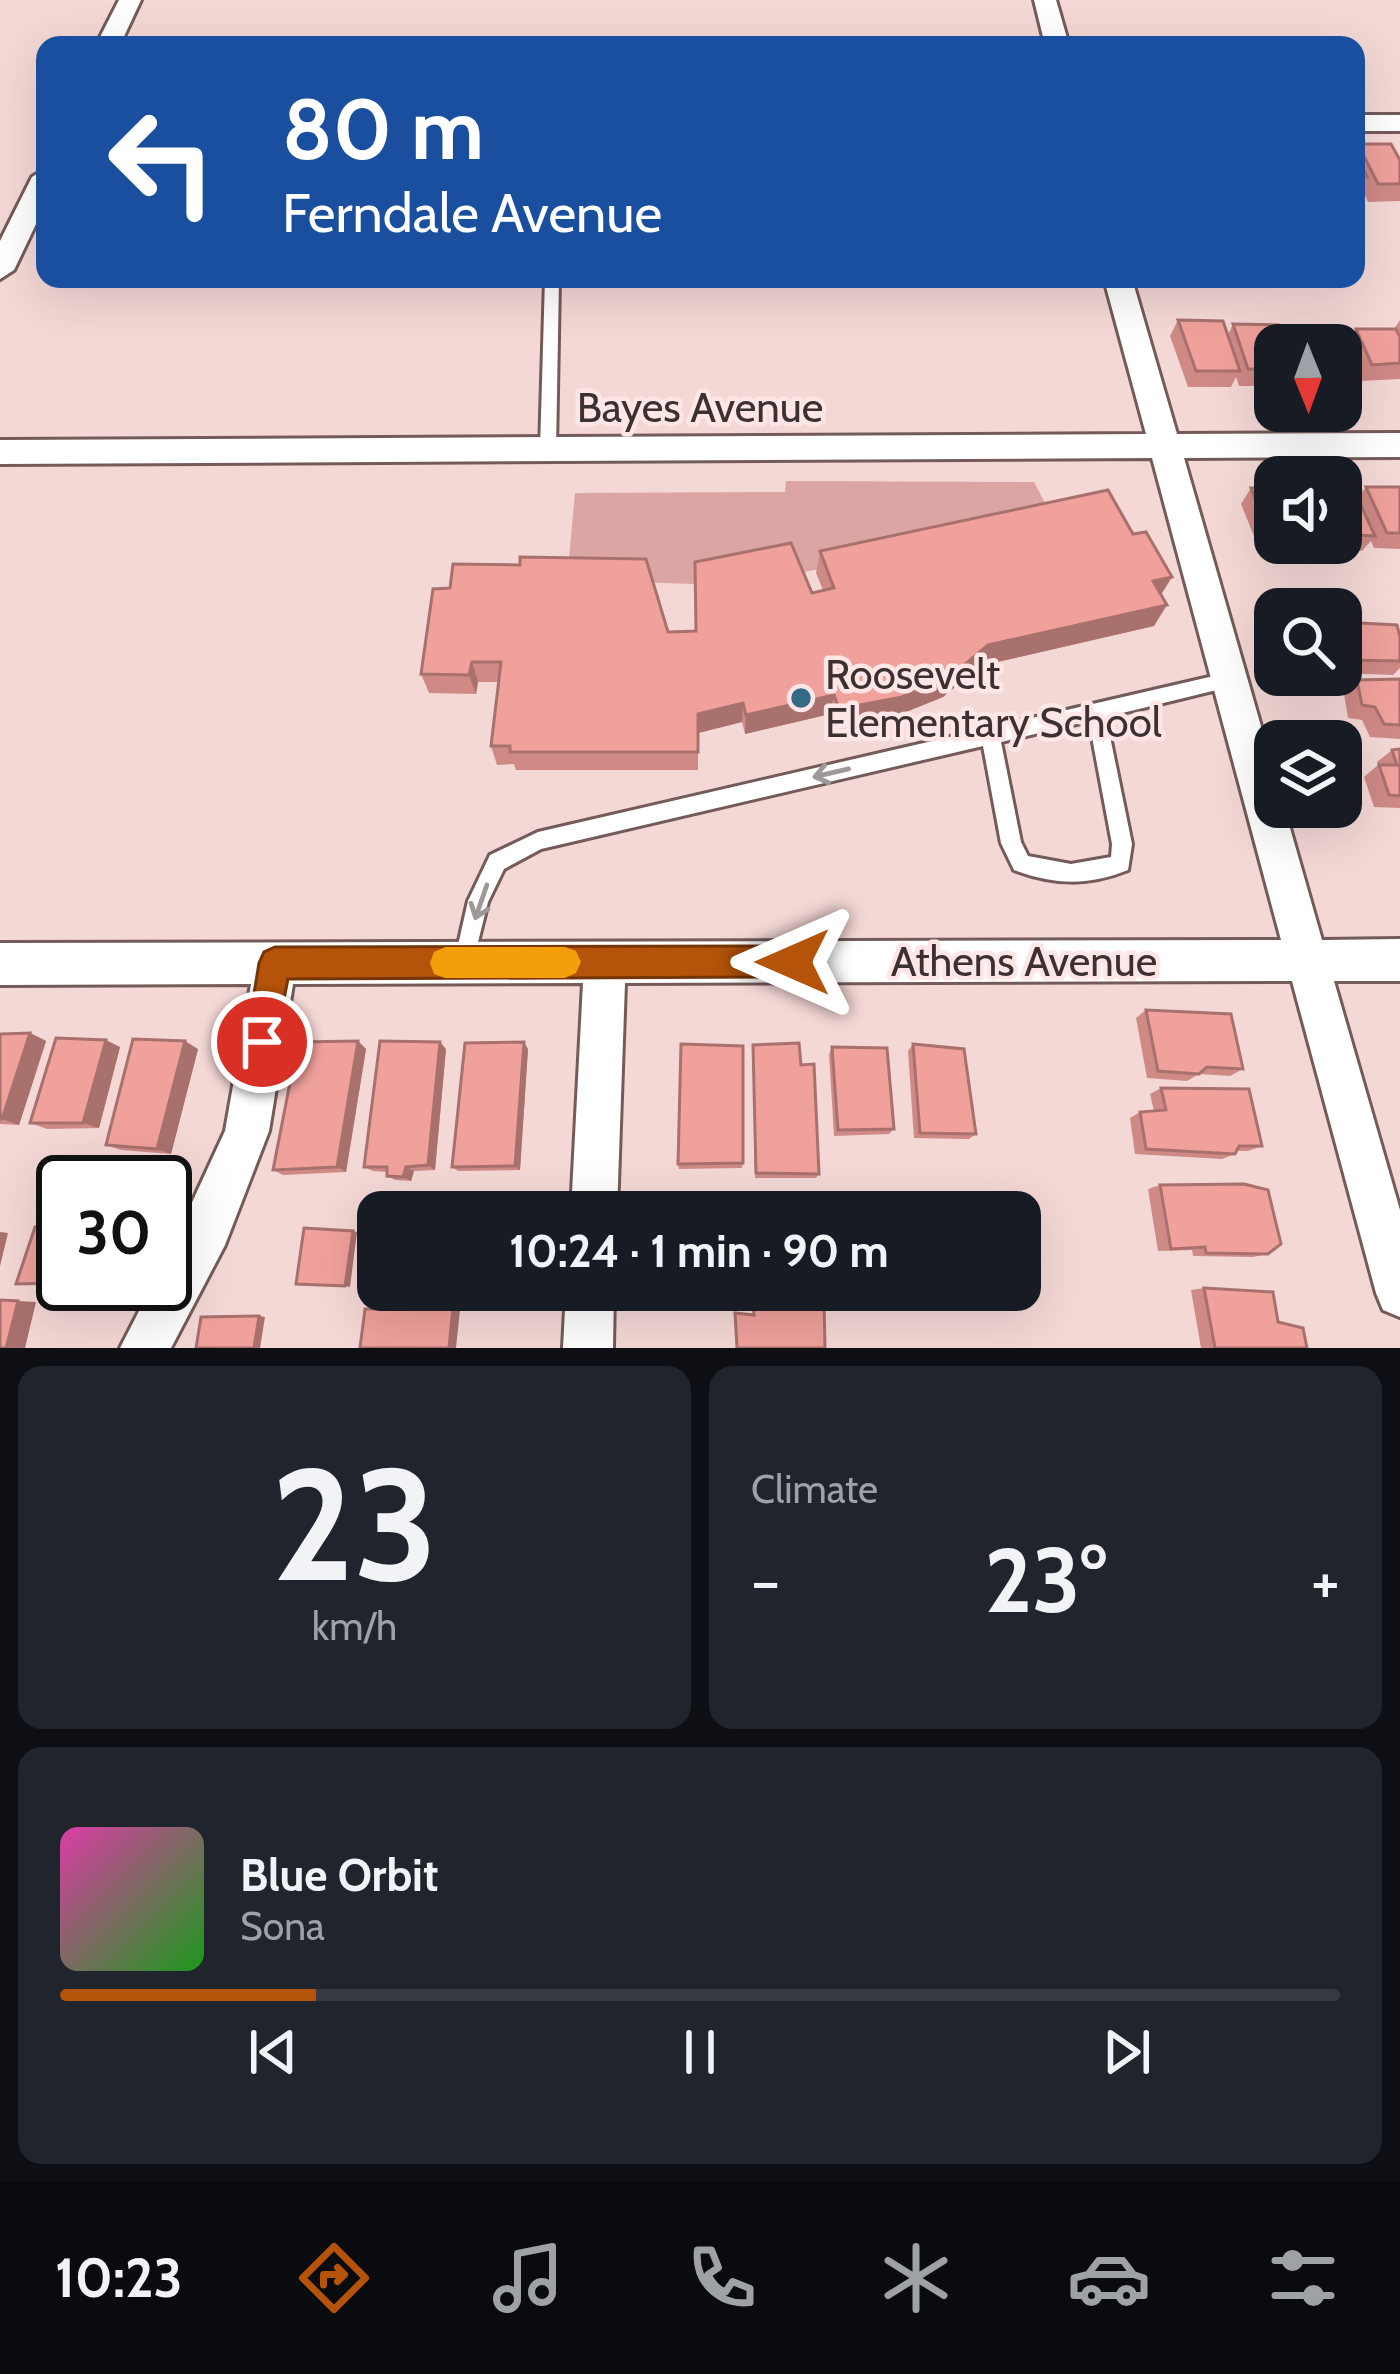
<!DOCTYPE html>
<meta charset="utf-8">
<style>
body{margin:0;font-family:Cabin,sans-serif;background:#20242c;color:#f1f3f6;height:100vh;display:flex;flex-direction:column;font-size:45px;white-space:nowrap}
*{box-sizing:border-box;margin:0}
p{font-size:39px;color:#9ea1a6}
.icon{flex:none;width:66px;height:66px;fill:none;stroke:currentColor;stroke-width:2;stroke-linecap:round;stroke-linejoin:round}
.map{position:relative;height:1348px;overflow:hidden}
.side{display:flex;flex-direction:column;gap:18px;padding:18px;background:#0d0f14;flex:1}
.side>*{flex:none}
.top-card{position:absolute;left:36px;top:36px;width:1329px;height:252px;border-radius:24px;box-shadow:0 12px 48px #0002;background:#1a4fa0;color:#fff;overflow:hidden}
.needle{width:78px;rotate:179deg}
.controls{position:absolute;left:1254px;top:324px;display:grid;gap:24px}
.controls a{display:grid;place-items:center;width:108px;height:108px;border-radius:24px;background:#171b24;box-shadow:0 12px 48px #0002;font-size:60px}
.speed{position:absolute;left:36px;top:1155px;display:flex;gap:24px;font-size:60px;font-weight:700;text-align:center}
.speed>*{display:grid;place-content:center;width:156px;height:156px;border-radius:50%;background:#171b24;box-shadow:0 12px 48px #0002;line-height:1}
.speed .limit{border:6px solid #111;border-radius:18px;background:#fff;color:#111}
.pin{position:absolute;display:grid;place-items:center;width:102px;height:102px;color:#fff;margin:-51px;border:6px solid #fff;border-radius:50%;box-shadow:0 3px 12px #0007}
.me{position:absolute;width:132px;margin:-66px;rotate:270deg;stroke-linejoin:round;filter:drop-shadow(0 0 9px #0008)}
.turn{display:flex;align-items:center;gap:42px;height:252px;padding:0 48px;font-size:54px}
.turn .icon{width:156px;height:156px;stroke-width:2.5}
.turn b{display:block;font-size:84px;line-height:102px}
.big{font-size:90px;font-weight:800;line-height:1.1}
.side .tile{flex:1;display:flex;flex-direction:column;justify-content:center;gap:18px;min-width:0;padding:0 42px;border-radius:24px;background:#20242c}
.side .dial{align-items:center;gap:0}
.dial b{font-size:156px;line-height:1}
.song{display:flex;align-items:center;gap:36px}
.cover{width:144px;height:144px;border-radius:18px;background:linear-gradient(135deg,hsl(320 70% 55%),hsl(120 70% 35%))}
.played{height:12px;border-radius:6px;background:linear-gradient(90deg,#b45309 20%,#363941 20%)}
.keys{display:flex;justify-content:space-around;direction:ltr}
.heat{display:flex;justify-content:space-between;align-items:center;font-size:66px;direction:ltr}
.side .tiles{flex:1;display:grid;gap:18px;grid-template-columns:1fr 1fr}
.tile:last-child{grid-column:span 2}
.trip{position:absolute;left:357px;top:1191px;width:684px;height:120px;border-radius:24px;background:#171b24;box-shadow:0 12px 48px #0002;font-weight:800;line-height:120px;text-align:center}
.dock{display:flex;height:192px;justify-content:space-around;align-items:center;background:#090b0e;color:#9ea1a6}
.dock .icon{width:84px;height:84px}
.dock .current{color:#b45309}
.dock b{font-size:54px;color:#f1f3f6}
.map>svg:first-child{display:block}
.green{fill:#daa5a2}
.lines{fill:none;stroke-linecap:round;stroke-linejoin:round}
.service-casing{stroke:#735b59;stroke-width:6}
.minor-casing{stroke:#735b59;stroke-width:6}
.service{fill:#fff;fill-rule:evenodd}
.minor{fill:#fff;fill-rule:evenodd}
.wall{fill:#cf8a86}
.shaded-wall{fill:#a9716d}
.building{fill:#f1a19c;stroke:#a9716d;stroke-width:3}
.oneway{stroke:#9e9898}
.route{fill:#b45309;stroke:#753606;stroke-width:3}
.slow{fill:#f59e0b}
.poi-dot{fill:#346a86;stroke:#fde6e5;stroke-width:4.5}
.labels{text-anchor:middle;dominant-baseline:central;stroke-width:9;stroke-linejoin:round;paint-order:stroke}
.street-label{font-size:42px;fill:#3c3130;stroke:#fde6e5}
.poi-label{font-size:42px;fill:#3c3130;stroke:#fde6e5;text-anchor:start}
</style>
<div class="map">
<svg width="1400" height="1348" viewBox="0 0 1400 1348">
<rect width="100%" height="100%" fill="#f4d8d6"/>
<path class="green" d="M786,481L1034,482L1055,522L799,573L788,565L695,584L567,580L575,493L785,492Z"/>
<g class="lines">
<g class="service-casing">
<g id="service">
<path d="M545,279H559L556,450L548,456L540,450Z"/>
<path d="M1231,672L1237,675L1240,680L1237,685L1106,717L1132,844L1128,870C1088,886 1054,885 1014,870L1001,843L983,746L541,849L504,869L488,902L471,970L464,973L457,970L454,963L468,901L490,855L538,832ZM1089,721L1112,844L1111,857L1071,864L1028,856L1021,842L1001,742Z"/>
</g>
</g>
<g class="minor-casing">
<g id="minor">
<path d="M119,0H141L120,45H96Z"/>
<path d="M1034,0H1056L1069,45H1045Z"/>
<rect x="1356" y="115" width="44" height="16"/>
<path d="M45,169V205L14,270L0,279V241L32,177Z"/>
<path d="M1104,279H1132L1177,434L1400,433V457L1184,458L1275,775V807H1284L1322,940L1400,939V981H1334L1400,1210V1317L1383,1310L1376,1293L1292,981L625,983L617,1212H571L583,983L293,984L269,1131L225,1245L171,1348H120L153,1284H165V1261L225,1131L251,984L0,985V943L1281,940L1152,458L0,464V440L1146,434Z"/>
<path d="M566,1290H614L613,1348H563Z"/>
</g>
</g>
<use href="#service" class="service"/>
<use href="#minor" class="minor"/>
</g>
<g class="wall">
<path d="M1358,144L1400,160V201L1368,202L1361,187L1356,194V148Z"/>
<path d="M1178,320L1228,335L1233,324L1282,334L1286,328L1347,342L1356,329H1394L1400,320V379L1360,381L1354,366L1346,379L1341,378V345H1275V386H1239L1236,377L1231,387H1188L1170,336Z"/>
<path d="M1341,487L1358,497L1366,487H1400V549L1374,548L1371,541L1362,551L1317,549L1315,543H1341Z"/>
<path d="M1251,488L1275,489V543H1312L1305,553L1260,551L1241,504Z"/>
<path d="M1133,534L1172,577L1161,594L1154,626L980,666L943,697L896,716L835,728L830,714L745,734L742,722L698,733V770H516L514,764L497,765L491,746L499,682H478L476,694L429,693L421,674L433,589L668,632L696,631L823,590L816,573L820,551Z"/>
<path d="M1341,622L1400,637V668L1393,675L1341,673Z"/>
<path d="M1400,679V739L1370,737L1362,720L1348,718L1344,694L1357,680Z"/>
<path d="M1400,749V808L1374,807L1364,777L1378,765L1377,762L1392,750Z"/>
<path d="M1146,1010L1243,1069L1230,1076L1199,1074L1187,1081L1147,1078L1136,1018Z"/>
<path d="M30,1033L46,1041L19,1125L0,1124V1034Z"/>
<path d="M358,1041L366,1049L346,1172L283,1175L273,1170Z"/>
<path d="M913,1044L976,1134L969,1139L914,1138L908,1051Z"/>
<path d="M753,1045L819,1174L816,1178H755Z"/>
<path d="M120,1047L99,1128L47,1129L30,1123Z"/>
<path d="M832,1047L894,1129L889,1134L834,1136L829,1054Z"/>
<path d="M198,1049L171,1154L121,1150L106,1145Z"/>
<path d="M446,1049L435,1170L414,1171L411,1181L395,1180L387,1176V1172L373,1171L364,1167Z"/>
<path d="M528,1049L520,1170L458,1171L452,1167Z"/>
<path d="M1161,1088L1262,1146L1248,1151H1236L1235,1154L1222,1159L1135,1154L1130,1118L1140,1112L1154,1111L1150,1094Z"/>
<path d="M743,1163L742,1168L679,1169L678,1164Z"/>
<path d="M1160,1185L1268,1254L1253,1257L1193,1256L1192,1250L1158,1251L1148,1189Z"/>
<path d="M1204,1288L1307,1348H1201L1191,1290Z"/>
</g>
<g class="shaded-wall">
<path d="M1172,577L1159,598L1153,581Z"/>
<path d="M1167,605L1154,626L980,666L943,697L896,716L835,728L839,709L988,645Z"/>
<path d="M472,662L478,682L476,694L469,675Z"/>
<path d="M834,695L830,714L745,734L746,715Z"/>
<path d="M743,703L742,722L698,733V770V714Z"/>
<path d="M30,1033L46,1041L19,1125L2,1119Z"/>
<path d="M106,1040L120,1047L99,1128L83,1123Z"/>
<path d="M185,1041L198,1049L171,1154L157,1149Z"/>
<path d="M358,1041L366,1049L346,1172L337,1167Z"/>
<path d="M440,1042L446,1049L435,1170L428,1165Z"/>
<path d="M524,1042L528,1049L520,1170L515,1166Z"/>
<path d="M406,1167L414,1171L411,1181L403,1177Z"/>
<path d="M353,1231L357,1232L350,1287L345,1286Z"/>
<path d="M0,1232L8,1233L0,1266Z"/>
<path d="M18,1301L36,1302L25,1348H6Z"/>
<path d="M453,1308L460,1309L456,1348H449Z"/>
<path d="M259,1316L265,1317L260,1348H254Z"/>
</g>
<g class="building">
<path d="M1358,144H1391L1400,160V184H1378Z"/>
<path d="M1356,153L1367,177L1356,176Z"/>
<path d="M1178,320L1223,321L1240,371H1196Z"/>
<path d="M1233,324L1279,325L1287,345H1275V369H1248Z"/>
<path d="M1339,326L1357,362H1341V345H1293L1286,328Z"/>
<path d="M1356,329H1396L1400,337V363L1372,365Z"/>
<path d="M1341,487L1353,488L1375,536L1341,534Z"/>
<path d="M1366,487H1400V533H1387Z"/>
<path d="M1251,488L1275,489V536H1270Z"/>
<path d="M1108,490L1133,534L1146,532L1172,577L1153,581L1167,605L988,645L950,677L902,697L839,709L834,695L746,715L743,703L698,714V752H510V746H491L501,662H472L469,675L421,674L433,589L450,588L453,564L520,565V557L646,559L668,632L696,631L695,562L791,543L812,593L834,588L820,551Z"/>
<path d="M1341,622L1397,625L1400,637V661L1348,660L1341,638Z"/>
<path d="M1400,679V725L1384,724L1375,707L1362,705L1357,680Z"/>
<path d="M1400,749V796L1389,795L1379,765H1397L1392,750Z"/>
<path d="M1146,1010L1231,1014L1243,1069L1207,1067L1199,1074L1158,1071Z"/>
<path d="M30,1033L2,1119H0V1034Z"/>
<path d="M56,1038L106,1040L83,1123H30Z"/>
<path d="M133,1039L185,1041L157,1149L106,1145Z"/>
<path d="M358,1041L337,1167L273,1170L298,1042Z"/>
<path d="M380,1041L440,1042L428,1165L406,1167L403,1177L387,1176V1167H364Z"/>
<path d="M524,1042L515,1166L452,1167L465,1043Z"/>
<path d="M799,1043L801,1065L814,1064L819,1174L756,1173L753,1045Z"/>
<path d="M681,1044L743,1046V1163L678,1164Z"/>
<path d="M913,1044L964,1049L976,1134L920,1133Z"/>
<path d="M832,1047L887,1048L894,1129L838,1130Z"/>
<path d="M1161,1088L1249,1089L1262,1146H1239L1235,1154L1146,1149L1140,1112L1166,1110Z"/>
<path d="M1244,1184L1268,1190L1281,1244L1268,1254L1206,1253L1205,1247L1171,1249L1160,1185Z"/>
<path d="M35,1227H63V1283L16,1284Z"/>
<path d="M304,1228L353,1231L345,1286L296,1284Z"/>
<path d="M1204,1288L1273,1292L1278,1322L1303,1328L1307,1348H1215Z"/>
<path d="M0,1300L18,1301L6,1348H0Z"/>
<path d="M824,1302L825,1348H737L735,1313L754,1315L753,1303Z"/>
<path d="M453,1308L449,1348H360L365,1309Z"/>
<path d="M259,1316L254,1348H196L201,1317Z"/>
</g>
<defs><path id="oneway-shaft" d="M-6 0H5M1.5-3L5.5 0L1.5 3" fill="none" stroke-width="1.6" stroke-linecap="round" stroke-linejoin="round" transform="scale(3)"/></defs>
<g class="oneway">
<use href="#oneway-shaft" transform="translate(831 773) rotate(167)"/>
<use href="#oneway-shaft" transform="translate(481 902) rotate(109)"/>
</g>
<path class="route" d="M793,946L804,951L809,962L804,973L793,977L288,979L273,1054L262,1059L250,1054L246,1042L259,963L264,952L275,947Z"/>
<path class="slow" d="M445,947H565L576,951L581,962L576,973L565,978H445L434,974L430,963L434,952Z"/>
<circle class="poi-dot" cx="801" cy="698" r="12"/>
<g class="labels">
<g class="street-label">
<text x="700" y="407">Bayes Avenue</text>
<text x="1024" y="961">Athens Avenue</text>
</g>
<g class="poi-label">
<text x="825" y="674">Roosevelt<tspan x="825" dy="48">Elementary School</tspan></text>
</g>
</g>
</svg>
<div class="controls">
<a><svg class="needle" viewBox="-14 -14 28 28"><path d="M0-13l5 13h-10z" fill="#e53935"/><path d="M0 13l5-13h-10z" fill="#9ea1a6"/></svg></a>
<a><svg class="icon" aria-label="sound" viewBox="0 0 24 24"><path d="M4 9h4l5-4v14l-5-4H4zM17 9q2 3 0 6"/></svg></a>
<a><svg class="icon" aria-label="search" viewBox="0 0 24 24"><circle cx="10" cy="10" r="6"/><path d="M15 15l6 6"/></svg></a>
<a><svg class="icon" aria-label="layers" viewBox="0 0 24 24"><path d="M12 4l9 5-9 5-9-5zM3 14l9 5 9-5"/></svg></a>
</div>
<div class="speed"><div class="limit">30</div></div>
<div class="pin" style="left:262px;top:1042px;background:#d93025"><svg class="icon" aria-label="arrive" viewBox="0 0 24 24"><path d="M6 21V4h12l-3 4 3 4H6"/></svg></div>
<svg class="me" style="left:793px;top:962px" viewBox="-20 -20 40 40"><path d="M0-17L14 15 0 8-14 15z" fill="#b45309" stroke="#fff" stroke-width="4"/></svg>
<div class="trip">10:24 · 1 min · 90 m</div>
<div class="top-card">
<div class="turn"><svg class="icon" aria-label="left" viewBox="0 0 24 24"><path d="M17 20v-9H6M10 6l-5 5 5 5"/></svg><div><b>80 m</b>Ferndale Avenue</div></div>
</div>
</div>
<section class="side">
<div class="tiles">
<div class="tile dial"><b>23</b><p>km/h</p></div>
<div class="tile"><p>Climate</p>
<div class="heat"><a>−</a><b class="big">23°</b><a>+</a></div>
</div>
<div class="tile">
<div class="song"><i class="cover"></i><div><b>Blue Orbit</b><p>Sona</p></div></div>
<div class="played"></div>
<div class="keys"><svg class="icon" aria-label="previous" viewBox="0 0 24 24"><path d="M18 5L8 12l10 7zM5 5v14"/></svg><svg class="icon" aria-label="pause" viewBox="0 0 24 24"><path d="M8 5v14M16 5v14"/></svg><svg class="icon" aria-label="next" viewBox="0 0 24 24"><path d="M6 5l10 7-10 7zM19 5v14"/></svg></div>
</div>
</div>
</section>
<nav class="dock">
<b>10:23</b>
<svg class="icon current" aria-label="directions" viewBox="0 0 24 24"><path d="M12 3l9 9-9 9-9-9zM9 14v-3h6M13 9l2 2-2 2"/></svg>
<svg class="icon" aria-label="music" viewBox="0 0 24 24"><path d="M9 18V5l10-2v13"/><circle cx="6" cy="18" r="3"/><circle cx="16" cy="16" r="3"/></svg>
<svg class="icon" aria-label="phone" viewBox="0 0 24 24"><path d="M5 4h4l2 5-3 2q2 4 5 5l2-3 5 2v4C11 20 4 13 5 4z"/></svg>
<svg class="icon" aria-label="climate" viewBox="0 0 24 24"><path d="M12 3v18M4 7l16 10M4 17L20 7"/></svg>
<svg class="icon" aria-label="car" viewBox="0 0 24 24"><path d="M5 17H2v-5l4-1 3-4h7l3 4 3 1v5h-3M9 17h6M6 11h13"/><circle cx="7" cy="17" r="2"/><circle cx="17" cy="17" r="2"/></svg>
<svg class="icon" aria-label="filters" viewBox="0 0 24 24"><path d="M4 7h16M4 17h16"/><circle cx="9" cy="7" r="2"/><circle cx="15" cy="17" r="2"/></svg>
</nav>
